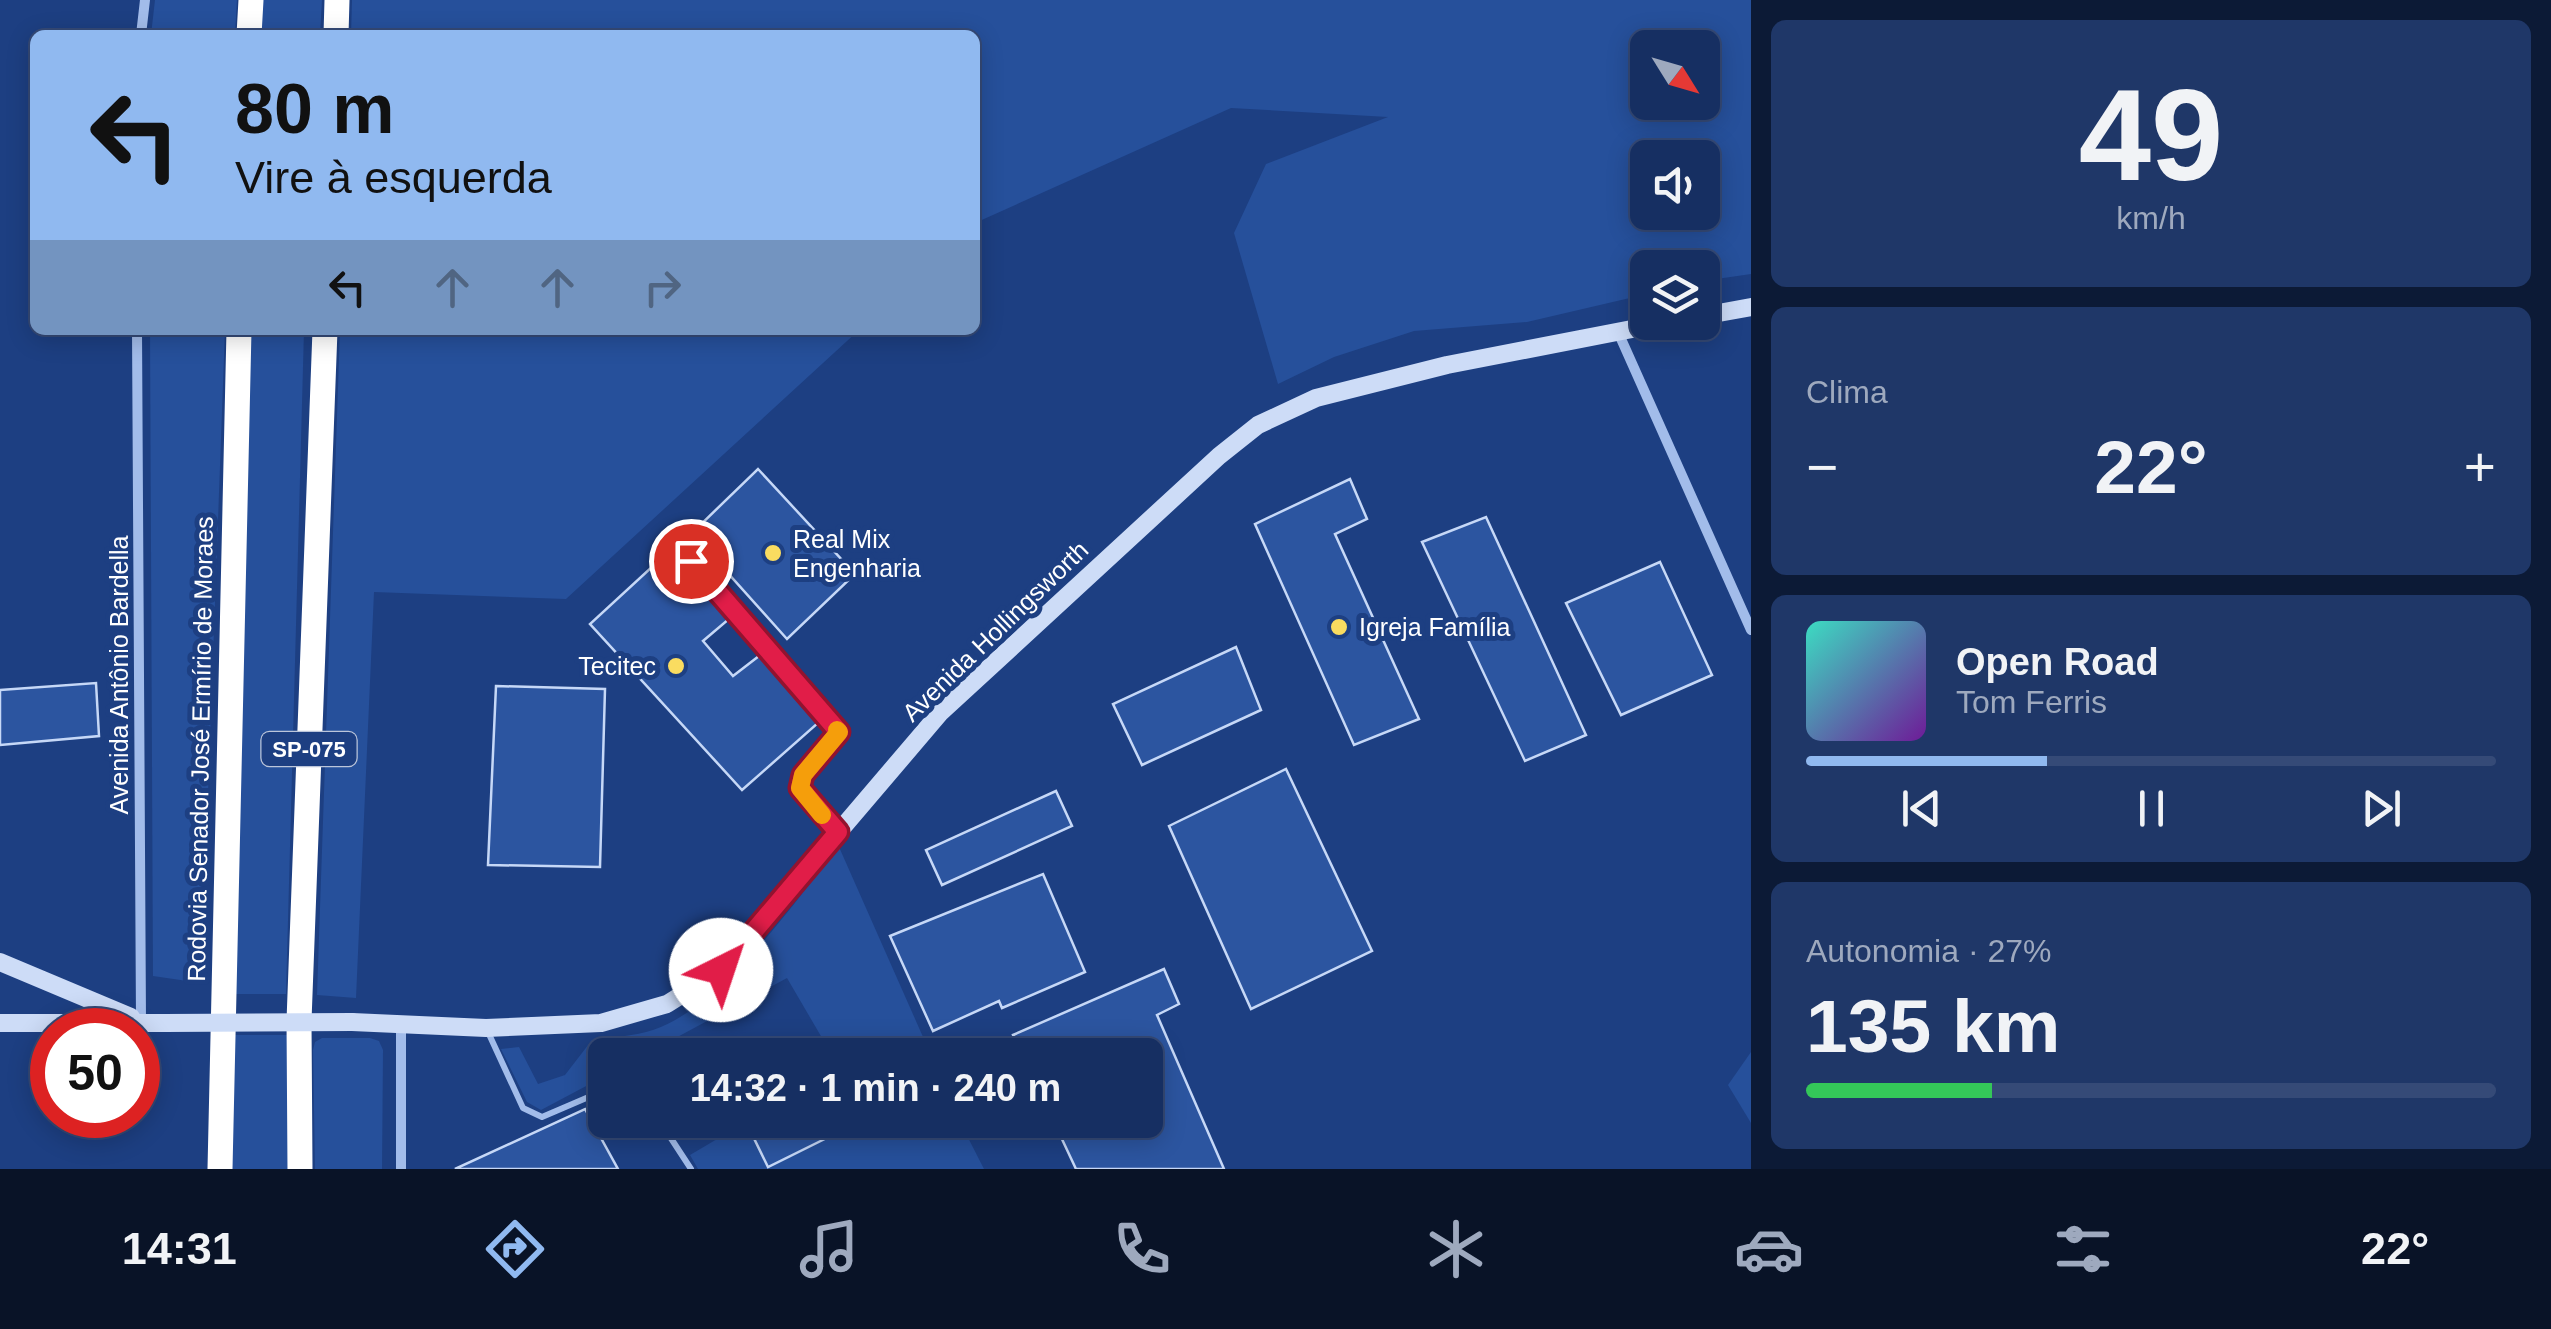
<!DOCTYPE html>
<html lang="pt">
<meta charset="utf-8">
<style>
body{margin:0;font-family:Helvetica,sans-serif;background:#1f3768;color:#f1f3f6;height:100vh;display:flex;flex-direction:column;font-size:38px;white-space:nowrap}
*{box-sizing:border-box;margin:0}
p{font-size:32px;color:#9ea9be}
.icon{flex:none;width:55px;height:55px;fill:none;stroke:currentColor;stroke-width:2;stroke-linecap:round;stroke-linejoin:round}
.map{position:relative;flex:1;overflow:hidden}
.drawer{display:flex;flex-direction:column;gap:20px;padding:20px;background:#0c1a36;width:800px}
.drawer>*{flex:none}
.top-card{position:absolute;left:30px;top:30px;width:950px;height:305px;border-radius:15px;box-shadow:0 5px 25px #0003,0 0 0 2px #354a77;background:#90b9f0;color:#111;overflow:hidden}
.needle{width:65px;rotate:127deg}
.buttons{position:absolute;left:1630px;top:30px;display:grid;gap:20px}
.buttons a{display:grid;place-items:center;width:90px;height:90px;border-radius:15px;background:#162f62;box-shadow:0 5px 25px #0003,0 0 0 2px #354a77;font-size:50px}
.speed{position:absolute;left:30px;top:1008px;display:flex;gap:20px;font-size:50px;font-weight:700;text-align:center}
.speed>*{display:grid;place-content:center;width:130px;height:130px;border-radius:50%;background:#162f62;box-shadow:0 5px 25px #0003,0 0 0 2px #354a77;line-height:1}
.speed .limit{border:15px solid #d22;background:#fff;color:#111}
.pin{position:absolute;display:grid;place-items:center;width:85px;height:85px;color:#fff;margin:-42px;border:5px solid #fff;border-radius:50%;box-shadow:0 2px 10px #0007}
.me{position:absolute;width:110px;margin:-55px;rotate:41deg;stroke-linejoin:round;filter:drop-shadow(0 0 8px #0008)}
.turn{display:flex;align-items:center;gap:35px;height:210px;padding:0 40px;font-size:45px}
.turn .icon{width:130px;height:130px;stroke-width:2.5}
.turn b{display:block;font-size:70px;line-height:85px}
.lanes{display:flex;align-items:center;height:95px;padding:0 40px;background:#0003;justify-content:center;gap:50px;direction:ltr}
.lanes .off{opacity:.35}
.big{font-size:75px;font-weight:600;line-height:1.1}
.drawer .card{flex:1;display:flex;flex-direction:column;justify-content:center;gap:15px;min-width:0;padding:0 35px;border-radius:15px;background:#1f3768}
.drawer .dial{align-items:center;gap:0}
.dial b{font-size:130px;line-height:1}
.song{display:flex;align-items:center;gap:30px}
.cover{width:120px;height:120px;border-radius:15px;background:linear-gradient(135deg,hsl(170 70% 55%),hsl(280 70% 35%))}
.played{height:10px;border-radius:5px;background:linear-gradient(90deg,#90b9f0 35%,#354a77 35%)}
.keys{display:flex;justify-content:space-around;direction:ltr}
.heat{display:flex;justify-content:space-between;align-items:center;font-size:55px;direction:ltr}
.charge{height:15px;border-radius:8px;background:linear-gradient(90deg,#34c759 27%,#354a77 0)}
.trip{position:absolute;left:588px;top:1038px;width:575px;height:100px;border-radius:15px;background:#162f62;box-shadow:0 5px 25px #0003,0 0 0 2px #354a77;font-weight:600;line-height:100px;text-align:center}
.tabs{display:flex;height:160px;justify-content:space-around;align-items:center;background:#091327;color:#9ea9be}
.tabs .icon{width:70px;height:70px}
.tabs .on{color:#90b9f0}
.tabs b{font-size:45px;color:#f1f3f6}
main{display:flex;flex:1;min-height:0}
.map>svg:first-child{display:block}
.green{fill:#26509b;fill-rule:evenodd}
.building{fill:#2c55a0;stroke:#c6d8f7;stroke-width:2.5}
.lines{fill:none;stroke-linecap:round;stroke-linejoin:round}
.service{stroke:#a2bcea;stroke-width:6}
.minor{stroke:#a2bcea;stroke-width:10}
.secondary{stroke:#cddcf7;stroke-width:18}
.motorway{stroke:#fff;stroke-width:25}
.secondary-bridge{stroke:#cddcf7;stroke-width:18}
.route-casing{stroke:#92132f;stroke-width:25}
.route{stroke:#e11d48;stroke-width:18}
.slow{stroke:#f59e0b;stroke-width:18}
.poi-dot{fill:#fadc60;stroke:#1d3f82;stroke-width:4}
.labels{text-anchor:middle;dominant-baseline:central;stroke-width:10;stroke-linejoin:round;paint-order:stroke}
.shield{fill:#1d3f82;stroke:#bbc5da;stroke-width:2.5}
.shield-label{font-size:22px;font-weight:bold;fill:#fff}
.poi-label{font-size:25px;fill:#fff;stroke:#1d3f82;text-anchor:start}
.street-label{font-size:25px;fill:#fff;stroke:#1d3f82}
</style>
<main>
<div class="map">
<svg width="1751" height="1169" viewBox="0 0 1751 1169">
<rect width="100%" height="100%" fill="#1d3f82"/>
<g class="green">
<path d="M155,0H237L235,35H151Z"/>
<path d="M261,0H322L320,35H259Z"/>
<path d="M352,0H1751V274L1703,281L1702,268H1648L1647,294L1527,322L1414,331L1334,357L1278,384L1234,233L1266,164L1388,117L1231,108L975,223V35H351ZM1648,48H1702V102H1648ZM1648,158H1702V212H1648Z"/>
<path d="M150,330H225L201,983L153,976Z"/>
<path d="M249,330H304L286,994H234Z"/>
<path d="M340,330H859L566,599L374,592L356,998L317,995Z"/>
<path d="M839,847L931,1055H832L787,978L644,1055H605V1076L541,1110L527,1102L501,1049L519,1047L538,1084L565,1075L592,1040C612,1037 635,1036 653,1030C725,1005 792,904 839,847Z"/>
<path d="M230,1035H290L291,1169H231Z"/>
<path d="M322,1038H370L379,1041L383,1050L382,1169H315L313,1050L315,1042Z"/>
<path d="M1751,1052V1123L1728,1085Z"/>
<path d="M843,1120H959L984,1169H698L690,1155L746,1122L769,1167L846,1129Z"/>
</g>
<g class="building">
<path d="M758,469L855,574L787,639L692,533Z"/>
<path d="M1350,479L1367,519L1335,534L1419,719L1354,745L1255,524Z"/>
<path d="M1486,517L1586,735L1525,761L1422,542Z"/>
<path d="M666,554L729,619L703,641L733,676L759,656L818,723L742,790L590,624Z"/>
<path d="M1660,562L1712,675L1621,715L1566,603Z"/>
<path d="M1236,647L1261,710L1142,765L1113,704Z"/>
<path d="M96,683L99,736L0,745V690Z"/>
<path d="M496,686L605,689L600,867L488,865Z"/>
<path d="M1286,769L1372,951L1251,1009L1169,826Z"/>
<path d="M1056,791L1072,826L942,885L926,850Z"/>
<path d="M1043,874L1085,972L1002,1008L999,1001L933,1031L890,936Z"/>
<path d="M1164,969L1179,1004L1157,1015L1224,1169H1076L1053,1120H1145V1055H1022L1013,1035Z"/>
<path d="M585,1109L618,1169H455Z"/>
<path d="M745,1120H863L768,1167Z"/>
</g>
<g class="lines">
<g class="service">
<path d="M691,561L839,732L803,775L800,788L838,832"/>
<path d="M488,1032L523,1108L542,1117L605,1090"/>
<path d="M659,1120L691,1169"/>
</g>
<g class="minor">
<path d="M141,35L145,0"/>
<path d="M137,330L141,1021"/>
<path d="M1618,332L1751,630"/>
<path d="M401,1025V1169"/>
</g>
<g class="secondary">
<path d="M1702,316L1751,307"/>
<path d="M0,962L131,1017"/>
<path d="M352,1022L486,1028L601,1023L667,1004L721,970L940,713L1219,456L1258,425L1316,398L1447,365L1668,322"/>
<path d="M0,1023H165"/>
</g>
<g class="motorway">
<path d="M249,35L251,0"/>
<path d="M336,35L337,0"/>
<path d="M220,1169L239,330"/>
<path d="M300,1169L299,1021L325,330"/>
</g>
<path class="secondary-bridge" d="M165,1023L352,1022"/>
</g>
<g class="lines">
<g class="route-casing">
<path id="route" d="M691,561L839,732L803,775L800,788L838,832L721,970"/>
</g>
<use href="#route" class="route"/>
<path class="slow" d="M822,815L800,788L803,775L839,732L837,730"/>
</g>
<g class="poi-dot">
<circle cx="773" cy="553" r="10"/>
<circle cx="1339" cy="627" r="10"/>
<circle cx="676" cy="666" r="10"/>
</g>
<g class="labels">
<rect class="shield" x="261.5" y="732" width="95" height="34" rx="8"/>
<g class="shield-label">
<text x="309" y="749">SP-075</text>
</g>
<g class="poi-label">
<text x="793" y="539">Real Mix<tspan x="793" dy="29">Engenharia</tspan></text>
<text x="1359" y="627">Igreja Família</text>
<text x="656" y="666" text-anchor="end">Tecitec</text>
</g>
<g class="street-label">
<text transform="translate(995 631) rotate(-44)">Avenida Hollingsworth</text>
<text transform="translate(119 675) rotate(-90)">Avenida Antônio Bardella</text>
<text transform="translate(200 749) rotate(-89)">Rodovia Senador José Ermírio de Moraes</text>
</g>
</g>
</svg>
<div class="buttons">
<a><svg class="needle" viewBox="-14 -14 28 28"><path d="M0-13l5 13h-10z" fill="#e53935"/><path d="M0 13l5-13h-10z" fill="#9ea9be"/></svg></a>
<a><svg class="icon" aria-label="sound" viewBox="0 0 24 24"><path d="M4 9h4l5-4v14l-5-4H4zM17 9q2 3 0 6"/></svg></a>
<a><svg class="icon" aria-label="layers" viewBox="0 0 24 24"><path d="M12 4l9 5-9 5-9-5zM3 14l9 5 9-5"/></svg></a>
</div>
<div class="speed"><div class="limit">50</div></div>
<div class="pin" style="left:691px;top:561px;background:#d93025"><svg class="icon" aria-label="arrive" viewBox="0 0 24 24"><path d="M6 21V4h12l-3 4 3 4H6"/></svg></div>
<svg class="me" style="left:721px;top:970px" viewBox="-20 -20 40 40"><circle r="19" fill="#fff"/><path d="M0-13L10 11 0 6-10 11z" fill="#e11d48"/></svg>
<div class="trip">14:32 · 1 min · 240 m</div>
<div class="top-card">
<div class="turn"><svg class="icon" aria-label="left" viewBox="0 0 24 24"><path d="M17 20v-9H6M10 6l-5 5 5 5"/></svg><div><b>80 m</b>Vire à esquerda</div></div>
<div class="lanes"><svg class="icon" aria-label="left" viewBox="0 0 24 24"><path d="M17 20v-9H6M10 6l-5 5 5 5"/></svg><svg class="icon off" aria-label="ahead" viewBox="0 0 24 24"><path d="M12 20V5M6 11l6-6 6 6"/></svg><svg class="icon off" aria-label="ahead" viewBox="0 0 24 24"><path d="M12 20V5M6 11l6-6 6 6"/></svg><svg class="icon off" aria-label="right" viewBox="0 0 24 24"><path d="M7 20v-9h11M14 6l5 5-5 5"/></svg></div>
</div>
</div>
<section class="drawer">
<div class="card dial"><b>49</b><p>km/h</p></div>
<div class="card"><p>Clima</p>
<div class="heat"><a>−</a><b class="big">22°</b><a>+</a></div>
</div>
<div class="card">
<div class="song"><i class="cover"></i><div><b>Open Road</b><p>Tom Ferris</p></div></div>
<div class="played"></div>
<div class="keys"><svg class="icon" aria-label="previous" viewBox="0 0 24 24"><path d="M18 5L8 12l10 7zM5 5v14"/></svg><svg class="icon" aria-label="pause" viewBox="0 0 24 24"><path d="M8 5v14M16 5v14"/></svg><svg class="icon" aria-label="next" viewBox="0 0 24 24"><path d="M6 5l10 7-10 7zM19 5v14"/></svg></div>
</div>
<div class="card"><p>Autonomia · 27%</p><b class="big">135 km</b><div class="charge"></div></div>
</section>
</main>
<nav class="tabs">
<b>14:31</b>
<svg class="icon on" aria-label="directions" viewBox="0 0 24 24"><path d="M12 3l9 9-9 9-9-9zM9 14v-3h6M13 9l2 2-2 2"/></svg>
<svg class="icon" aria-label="music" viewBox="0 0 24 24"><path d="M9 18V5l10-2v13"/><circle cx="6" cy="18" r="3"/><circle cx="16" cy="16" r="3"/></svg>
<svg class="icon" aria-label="phone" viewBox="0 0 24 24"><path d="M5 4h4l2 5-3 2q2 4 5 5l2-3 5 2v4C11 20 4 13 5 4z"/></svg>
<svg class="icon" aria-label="climate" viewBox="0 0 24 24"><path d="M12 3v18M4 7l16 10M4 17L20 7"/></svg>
<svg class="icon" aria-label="car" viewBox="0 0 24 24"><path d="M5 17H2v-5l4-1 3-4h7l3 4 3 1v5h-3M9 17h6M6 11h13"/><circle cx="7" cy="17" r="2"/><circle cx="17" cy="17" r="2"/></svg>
<svg class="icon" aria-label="filters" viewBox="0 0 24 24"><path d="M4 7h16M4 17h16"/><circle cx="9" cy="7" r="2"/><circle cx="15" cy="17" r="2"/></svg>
<b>22°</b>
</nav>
